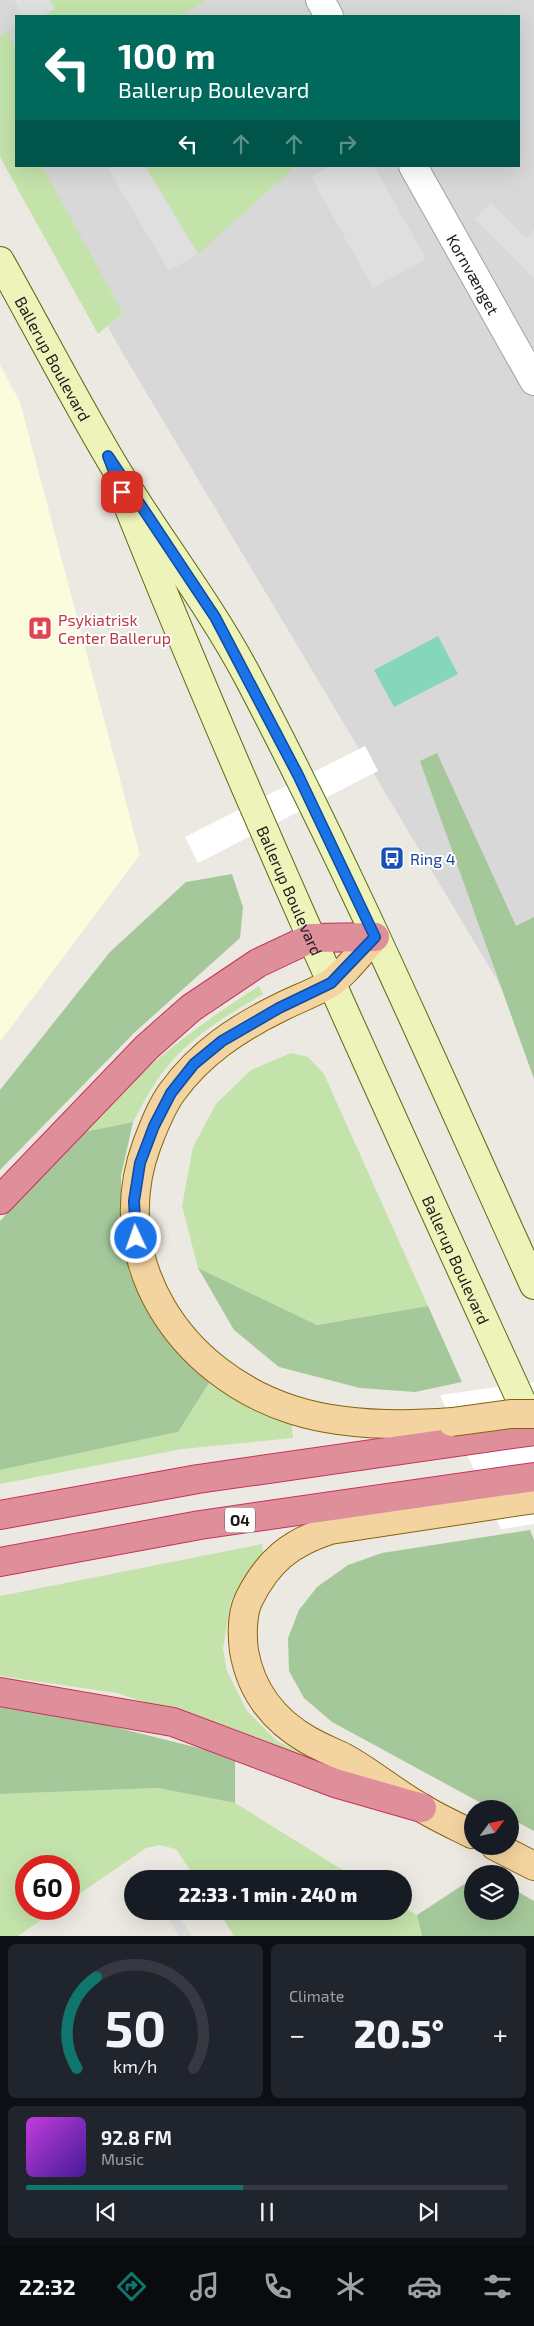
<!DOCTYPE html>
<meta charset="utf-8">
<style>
body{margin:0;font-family:"Exo 2",sans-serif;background:#20242c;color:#f1f3f6;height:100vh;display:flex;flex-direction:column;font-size:19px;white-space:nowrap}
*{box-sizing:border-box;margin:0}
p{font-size:16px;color:#9ea1a6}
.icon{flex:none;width:28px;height:28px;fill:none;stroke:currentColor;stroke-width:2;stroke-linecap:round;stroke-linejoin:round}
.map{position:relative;height:1936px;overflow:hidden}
.drawer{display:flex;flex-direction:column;gap:8px;padding:8px;background:#0d0f14;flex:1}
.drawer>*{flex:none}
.guide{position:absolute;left:15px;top:15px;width:505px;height:152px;border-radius:0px;box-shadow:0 5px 20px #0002;background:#00695c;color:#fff;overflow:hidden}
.needle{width:32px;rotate:57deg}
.controls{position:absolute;left:464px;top:1800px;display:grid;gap:10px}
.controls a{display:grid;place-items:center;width:55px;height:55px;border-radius:50%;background:#171b24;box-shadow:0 5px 20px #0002;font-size:25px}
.speed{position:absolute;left:15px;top:1855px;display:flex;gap:10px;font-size:25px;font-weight:700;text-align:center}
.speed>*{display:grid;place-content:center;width:65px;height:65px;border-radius:50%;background:#171b24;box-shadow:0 5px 20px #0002;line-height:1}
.speed .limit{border:8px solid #d22;background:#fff;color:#111}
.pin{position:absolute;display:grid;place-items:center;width:42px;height:42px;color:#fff;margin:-21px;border-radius:10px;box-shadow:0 2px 8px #0006}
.me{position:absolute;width:55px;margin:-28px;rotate:357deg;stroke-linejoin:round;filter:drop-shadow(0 0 4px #0008)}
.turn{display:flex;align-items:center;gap:18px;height:105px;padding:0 20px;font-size:22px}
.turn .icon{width:65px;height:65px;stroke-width:2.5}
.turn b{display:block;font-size:35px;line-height:42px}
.lanes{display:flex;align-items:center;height:48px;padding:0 20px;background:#0003;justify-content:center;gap:25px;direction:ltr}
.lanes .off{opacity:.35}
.big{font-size:38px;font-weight:800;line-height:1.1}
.drawer .card{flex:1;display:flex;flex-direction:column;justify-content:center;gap:8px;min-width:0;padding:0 18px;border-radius:8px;background:#20242c}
.drawer .dial{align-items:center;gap:0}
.dial svg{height:130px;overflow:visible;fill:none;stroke:#363941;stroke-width:7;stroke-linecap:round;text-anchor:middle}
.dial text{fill:#f1f3f6;stroke:none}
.song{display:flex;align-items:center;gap:15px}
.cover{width:60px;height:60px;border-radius:8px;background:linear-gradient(135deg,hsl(290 70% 55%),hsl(260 70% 35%))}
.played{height:5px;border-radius:2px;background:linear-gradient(90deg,#0f766e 45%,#363941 45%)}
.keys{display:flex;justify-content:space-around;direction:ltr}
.heat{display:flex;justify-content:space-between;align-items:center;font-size:28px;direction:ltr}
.drawer .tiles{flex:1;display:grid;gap:8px;grid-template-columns:1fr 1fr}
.card:last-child{grid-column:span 2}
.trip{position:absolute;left:124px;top:1870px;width:288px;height:50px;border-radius:25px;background:#171b24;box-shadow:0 5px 20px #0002;font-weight:800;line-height:50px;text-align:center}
.tabs{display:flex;height:80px;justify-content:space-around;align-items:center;background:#090b0e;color:#9ea1a6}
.tabs .icon{width:35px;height:35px}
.tabs .on{color:#0f766e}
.tabs b{font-size:22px;color:#f1f3f6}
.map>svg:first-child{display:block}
.residential{fill:#d9d8d8}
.education{fill:#fafcdb}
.grass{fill:#c4e3ab}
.forest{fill:#a5c89a}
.pitch{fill:#85d6bb}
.parking{fill:#dfdfdf}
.pier{fill:#fff}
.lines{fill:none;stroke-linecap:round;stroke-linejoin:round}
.street-casing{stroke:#a2a2a2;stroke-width:30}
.secondary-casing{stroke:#59680d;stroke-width:30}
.primary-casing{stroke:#87640c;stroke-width:30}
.highway-casing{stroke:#c7325d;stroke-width:30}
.street{stroke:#fff;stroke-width:28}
.secondary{stroke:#edf3b9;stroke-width:28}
.primary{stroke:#f3d39f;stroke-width:28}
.highway{stroke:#de8f9a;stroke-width:28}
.primary-bridge-casing{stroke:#87640c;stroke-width:30;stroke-linecap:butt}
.primary-bridge{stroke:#f3d39f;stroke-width:28}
.route-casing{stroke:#114b97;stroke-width:12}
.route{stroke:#1a73e8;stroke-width:9}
.labels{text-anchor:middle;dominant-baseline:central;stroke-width:4;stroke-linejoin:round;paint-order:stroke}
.shield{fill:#fff;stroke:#5f5f5f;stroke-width:1}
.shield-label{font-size:15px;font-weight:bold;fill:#1b1b1b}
.street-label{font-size:16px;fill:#1b1b1b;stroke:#fff}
.health-label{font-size:16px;fill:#be3a42;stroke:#fff;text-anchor:start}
.transit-label{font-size:16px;fill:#164399;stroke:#fff;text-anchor:start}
</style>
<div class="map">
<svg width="534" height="1936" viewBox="0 0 534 1936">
<rect width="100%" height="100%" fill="#ece9e2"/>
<path class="residential" d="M0,0H534V1042L122,352L17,166H519V16H16V164L0,135Z"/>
<path class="education" d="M0,365L20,402L140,855L0,1042Z"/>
<g class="grass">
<path d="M50,0H207L179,16H43L55,9Z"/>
<path d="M9,30L16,54V166H42L123,313L98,334L0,157V36Z"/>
<path d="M145,166H296L198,254Z"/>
<path d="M259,986L263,994C231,1013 198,1032 173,1060C156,1078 145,1100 133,1122L84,1132C134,1074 195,1026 259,986Z"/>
<path d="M291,1053L308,1057L324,1074L428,1306L317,1325L198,1268L182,1206L193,1147L216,1104L251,1070Z"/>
<path d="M211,1380L291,1418L293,1438L182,1449L0,1484V1470L178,1432Z"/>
<path d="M262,1544L264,1558L231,1600L223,1649L227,1671L247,1711L277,1741L337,1769V1774L246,1736L117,1693L0,1676V1596Z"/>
<path d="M158,1788L235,1803L357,1879H196L176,1849L159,1845L146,1848L69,1901V1866H26V1909H57L18,1936H0V1794Z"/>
<path d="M403,1907L417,1915L422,1936H234L218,1911H402Z"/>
</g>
<g class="forest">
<path d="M437,753L516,926L534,917V1079L420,761Z"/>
<path d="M232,874L243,907L240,938L135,1032L0,1170V1090L110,952L186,882Z"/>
<path d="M133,1122L121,1176V1225L129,1272L153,1318L211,1380L178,1432L0,1470V1221L84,1132Z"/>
<path d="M198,1268L317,1325L428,1306L462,1382L415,1392L360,1388L279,1367L234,1330Z"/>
<path d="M530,1530L534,1540V1831L510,1818V1809H492L332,1722L304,1698L289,1671L288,1638L299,1610L317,1587L348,1565L382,1553Z"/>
<path d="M0,1706L66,1715L235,1757V1803L158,1788L0,1794Z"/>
<path d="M472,1879V1911H510V1887L534,1901V1936H422L417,1915Z"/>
</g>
<path class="pitch" d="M438,636L458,674L394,707L374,670Z"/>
<g class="parking">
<path d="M14,0H50L55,9L43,16H23Z"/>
<path d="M145,166L198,254L169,271L107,167Z"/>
<path d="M330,166H374L426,259L373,288L311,177Z"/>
<path d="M491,203L526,238L534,230V278L475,219Z"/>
<path d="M163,1911H175L192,1936H179Z"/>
</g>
<g class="pier">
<path d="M365,746L378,771L198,863L185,837Z"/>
<path d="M534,1382V1524L501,1529L440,1395Z"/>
</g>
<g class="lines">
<g class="street-casing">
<g id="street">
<path d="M320,0L329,16"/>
<path id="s1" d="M413,166L534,381"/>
</g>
</g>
<g class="secondary-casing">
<g id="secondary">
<path id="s2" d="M0,261C36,325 70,391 107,454C151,530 206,598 247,675C352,874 441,1081 534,1285"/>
<path id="s3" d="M129,508C254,820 395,1124 534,1429"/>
</g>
</g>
<g class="primary-casing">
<g id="primary">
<path d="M375,937C362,950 344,975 329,984C314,993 297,999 281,1007C238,1028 200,1053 172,1092C161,1107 154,1126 147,1144C104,1260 180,1374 293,1410C343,1426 401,1426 452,1422"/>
<path d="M472,1834C456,1826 438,1818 422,1808C395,1793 372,1773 345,1758C333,1752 320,1747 308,1740C273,1720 251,1691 244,1651C242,1635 242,1613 249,1599C268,1561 290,1543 330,1530L534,1499"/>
<path d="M495,1846L534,1866"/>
</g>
</g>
<g class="highway-casing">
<g id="highway">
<path d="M0,1200L147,1047L191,1008L258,963L311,938L375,937"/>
<path d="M0,1515L198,1479L534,1431"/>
<path d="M0,1562L200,1525L534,1477"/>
<path d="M0,1692L173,1722L335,1783L422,1808"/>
</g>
</g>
<use href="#street" class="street"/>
<use href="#secondary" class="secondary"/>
<use href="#primary" class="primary"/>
<use href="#highway" class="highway"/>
<g class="primary-bridge-casing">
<path id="primary-bridge" d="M452,1422L510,1414H534"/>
</g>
<use href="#primary-bridge" class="primary-bridge"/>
</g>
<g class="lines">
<g class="route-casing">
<path id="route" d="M122,492L108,456L215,617L298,775L375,937L331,983L279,1008L222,1041L194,1064L171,1093L154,1126L140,1163L134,1201L136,1238"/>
</g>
<use href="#route" class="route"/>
</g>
<defs>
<g id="hospital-square" transform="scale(1.25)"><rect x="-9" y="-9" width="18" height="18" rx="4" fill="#e0444e" stroke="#fff"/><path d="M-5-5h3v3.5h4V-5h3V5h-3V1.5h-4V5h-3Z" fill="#fff"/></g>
<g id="bus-square" transform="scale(1.25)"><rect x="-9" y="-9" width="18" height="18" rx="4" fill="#1a4fb4" stroke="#fff"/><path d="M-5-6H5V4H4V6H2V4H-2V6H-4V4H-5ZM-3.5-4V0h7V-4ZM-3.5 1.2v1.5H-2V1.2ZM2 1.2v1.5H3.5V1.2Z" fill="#fff"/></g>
</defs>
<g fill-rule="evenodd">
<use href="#hospital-square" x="40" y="628"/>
<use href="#bus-square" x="392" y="858"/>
</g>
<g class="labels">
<rect class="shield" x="225" y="1507.5" width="30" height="25" rx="4"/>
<g class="shield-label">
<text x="240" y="1520">O4</text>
</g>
<g class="street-label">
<text stroke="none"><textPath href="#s1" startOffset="124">Kornvænget</textPath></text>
<text stroke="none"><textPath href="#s2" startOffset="111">Ballerup Boulevard</textPath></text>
<text stroke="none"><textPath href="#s3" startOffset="415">Ballerup Boulevard</textPath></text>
<text stroke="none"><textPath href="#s3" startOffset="820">Ballerup Boulevard</textPath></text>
</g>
<g class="health-label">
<text x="58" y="619">Psykiatrisk<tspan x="58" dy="18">Center Ballerup</tspan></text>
</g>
<g class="transit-label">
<text x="410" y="858">Ring 4</text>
</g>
</g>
</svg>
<div class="controls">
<a><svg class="needle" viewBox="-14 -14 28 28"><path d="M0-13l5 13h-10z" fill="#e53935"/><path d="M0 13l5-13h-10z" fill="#9ea1a6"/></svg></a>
<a><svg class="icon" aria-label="layers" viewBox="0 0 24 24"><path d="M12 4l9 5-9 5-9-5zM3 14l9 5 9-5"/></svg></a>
</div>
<div class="speed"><div class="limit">60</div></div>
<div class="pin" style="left:122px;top:492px;background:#d93025"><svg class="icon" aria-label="arrive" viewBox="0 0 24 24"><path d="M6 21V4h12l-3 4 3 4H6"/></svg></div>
<svg class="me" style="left:136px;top:1238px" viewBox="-20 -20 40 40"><circle r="17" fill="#1a73e8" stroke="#fff" stroke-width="3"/><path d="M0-11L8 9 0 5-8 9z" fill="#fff"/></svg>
<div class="trip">22:33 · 1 min · 240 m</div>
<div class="guide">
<div class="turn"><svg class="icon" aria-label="left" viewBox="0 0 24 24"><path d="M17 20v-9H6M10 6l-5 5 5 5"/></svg><div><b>100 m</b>Ballerup Boulevard</div></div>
<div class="lanes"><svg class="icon" aria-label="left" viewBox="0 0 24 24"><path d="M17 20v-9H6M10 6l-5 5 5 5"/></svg><svg class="icon off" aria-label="ahead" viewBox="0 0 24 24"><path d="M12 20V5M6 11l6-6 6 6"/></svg><svg class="icon off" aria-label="ahead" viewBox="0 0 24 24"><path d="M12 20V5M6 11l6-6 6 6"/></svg><svg class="icon off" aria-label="right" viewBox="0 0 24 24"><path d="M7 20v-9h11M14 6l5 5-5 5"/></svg></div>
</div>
</div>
<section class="drawer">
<div class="tiles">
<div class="card dial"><svg viewBox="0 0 100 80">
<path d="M14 69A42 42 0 1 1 86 69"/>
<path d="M14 69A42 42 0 0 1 26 13" stroke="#0f766e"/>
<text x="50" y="56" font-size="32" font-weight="700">50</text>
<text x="50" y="72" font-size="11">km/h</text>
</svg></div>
<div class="card"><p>Climate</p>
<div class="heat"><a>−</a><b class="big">20.5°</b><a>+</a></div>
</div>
<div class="card">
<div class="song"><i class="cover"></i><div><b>92.8 FM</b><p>Music</p></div></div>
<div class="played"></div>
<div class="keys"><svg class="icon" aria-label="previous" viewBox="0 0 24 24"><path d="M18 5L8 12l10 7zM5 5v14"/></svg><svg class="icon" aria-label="pause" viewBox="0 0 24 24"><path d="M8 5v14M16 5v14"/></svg><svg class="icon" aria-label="next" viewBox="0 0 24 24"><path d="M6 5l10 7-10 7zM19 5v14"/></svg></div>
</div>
</div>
</section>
<nav class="tabs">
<b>22:32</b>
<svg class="icon on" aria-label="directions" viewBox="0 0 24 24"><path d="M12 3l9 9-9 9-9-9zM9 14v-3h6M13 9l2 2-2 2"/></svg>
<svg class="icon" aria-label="music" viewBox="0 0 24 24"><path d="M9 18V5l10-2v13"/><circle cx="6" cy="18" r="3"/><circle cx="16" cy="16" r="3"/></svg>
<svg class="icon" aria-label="phone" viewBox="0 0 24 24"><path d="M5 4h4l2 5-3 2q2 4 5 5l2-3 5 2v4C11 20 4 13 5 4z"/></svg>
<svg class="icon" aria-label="climate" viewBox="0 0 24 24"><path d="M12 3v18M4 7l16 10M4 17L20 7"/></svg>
<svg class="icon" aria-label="car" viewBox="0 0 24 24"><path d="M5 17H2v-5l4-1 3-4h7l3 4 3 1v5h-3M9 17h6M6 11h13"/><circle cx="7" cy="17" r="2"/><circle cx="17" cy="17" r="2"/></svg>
<svg class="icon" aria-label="filters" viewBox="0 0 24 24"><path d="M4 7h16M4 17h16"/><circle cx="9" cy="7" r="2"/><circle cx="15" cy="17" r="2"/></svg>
</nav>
